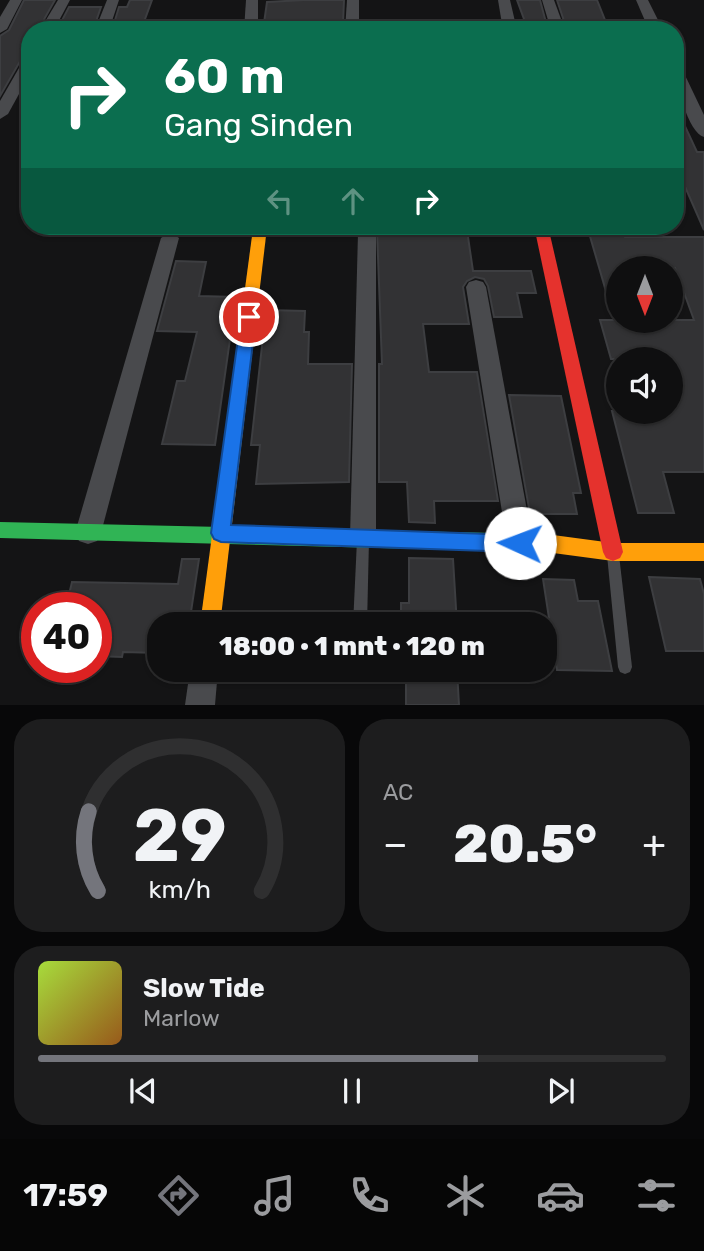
<!DOCTYPE html>
<html lang="id">
<meta charset="utf-8">
<style>
body{margin:0;font-family:Rubik,sans-serif;background:#1d1d1e;color:#f1f3f6;height:100vh;display:flex;flex-direction:column;font-size:26px;white-space:nowrap}
*{box-sizing:border-box;margin:0}
p{font-size:23px;color:#9b9c9f}
.icon{flex:none;width:38px;height:38px;fill:none;stroke:currentColor;stroke-width:2;stroke-linecap:round;stroke-linejoin:round}
.map{position:relative;height:705px;overflow:hidden}
.panel{display:flex;flex-direction:column;gap:14px;padding:14px;background:#080809;flex:1}
.panel>*{flex:none}
.guide{position:absolute;left:21px;top:21px;width:663px;height:214px;border-radius:28px;box-shadow:0 2px 5px #0004,0 0 0 2px #2f2f30;background:#0b6e4f;color:#fff;overflow:hidden}
.needle{width:46px;rotate:180deg}
.buttons{position:absolute;left:606px;top:256px;display:grid;gap:14px}
.buttons a{display:grid;place-items:center;width:77px;height:77px;border-radius:50%;background:#0f0f10;box-shadow:0 2px 5px #0004,0 0 0 2px #2f2f30;font-size:35px}
.speed{position:absolute;left:21px;top:592px;display:flex;gap:14px;font-size:35px;font-weight:700;text-align:center}
.speed>*{display:grid;place-content:center;width:91px;height:91px;border-radius:50%;background:#0f0f10;box-shadow:0 2px 5px #0004,0 0 0 2px #2f2f30;line-height:1}
.speed .limit{border:10px solid #d22;background:#fff;color:#111}
.pin{position:absolute;display:grid;place-items:center;width:60px;height:60px;color:#fff;margin:-30px;border:4px solid #fff;border-radius:50%;box-shadow:0 2px 7px #0007}
.me{position:absolute;width:77px;margin:-38px;rotate:272deg;stroke-linejoin:round;filter:drop-shadow(0 0 5px #0008)}
.turn{display:flex;align-items:center;gap:24px;height:147px;padding:0 28px;font-size:32px}
.turn .icon{width:91px;height:91px;stroke-width:2.5}
.turn b{display:block;font-size:49px;line-height:60px}
.lanes{display:flex;align-items:center;height:66px;padding:0 28px;background:#0003;justify-content:center;gap:35px;direction:ltr}
.lanes .off{opacity:.35}
.big{font-size:52px;font-weight:800;line-height:1.1}
.panel .card{flex:1;display:flex;flex-direction:column;justify-content:center;gap:10px;min-width:0;padding:0 24px;border-radius:28px;background:#1d1d1e}
.panel .dial{align-items:center;gap:0}
.dial svg{height:182px;overflow:visible;fill:none;stroke:#2f2f30;stroke-width:7;stroke-linecap:round;text-anchor:middle}
.dial text{fill:#f1f3f6;stroke:none}
.song{display:flex;align-items:center;gap:21px}
.cover{width:84px;height:84px;border-radius:10px;background:linear-gradient(135deg,hsl(80 70% 55%),hsl(30 70% 35%))}
.played{height:7px;border-radius:4px;background:linear-gradient(90deg,#74757c 70%,#2f2f30 70%)}
.keys{display:flex;justify-content:space-around;direction:ltr}
.heat{display:flex;justify-content:space-between;align-items:center;font-size:38px;direction:ltr}
.panel .tiles{flex:1;display:grid;gap:14px;grid-template-columns:1fr 1fr}
.card:last-child{grid-column:span 2}
.trip{position:absolute;left:147px;top:612px;width:410px;height:70px;border-radius:28px;background:#0f0f10;box-shadow:0 2px 5px #0004,0 0 0 2px #2f2f30;font-weight:800;line-height:70px;text-align:center}
.menu{display:flex;height:112px;justify-content:space-around;align-items:center;background:#060606;color:#9b9c9f}
.menu .icon{width:49px;height:49px}
.menu .selected{color:#74757c}
.menu b{font-size:32px;color:#f1f3f6}
.map>svg:first-child{display:block}
.building{fill:#323234;stroke:#3d3e41;stroke-width:2}
.lines{fill:none;stroke-linecap:round;stroke-linejoin:round}
.lane{fill:#494a4d;fill-rule:evenodd}
.street{fill:#494a4d;fill-rule:evenodd}
.fast{fill:#30b455;fill-rule:evenodd}
.slow{fill:#ff9f0a;fill-rule:evenodd}
.jam{fill:#e5322d;fill-rule:evenodd}
.route{fill:#1a73e8;stroke:#114b97;stroke-width:2}
</style>
<div class="map">
<svg width="704" height="705" viewBox="0 0 704 705">
<rect width="100%" height="100%" fill="#141415"/>
<g class="building">
<path d="M24,0H55L38,30H30V44L0,96V36L9,30Z"/>
<path d="M130,0H152L141,30H112L119,7H127Z"/>
<path d="M304,0H344L343,24H294L293,30H263L267,2Z"/>
<path d="M517,0H540L548,30H528Z"/>
<path d="M557,0H597L609,30H567Z"/>
<path d="M69,7H101L93,30H57Z"/>
<path d="M676,107L697,152H704V230L683,182H680L676,173Z"/>
<path d="M587,226H622L625,237H704V472H663L674,513H638L612,411H670V359H611L600,320H694L675,268H618V311L612,312Z"/>
<path d="M377,230H467L473,271H531L536,293H517L522,317H494L488,286L484,279L475,277L467,281L463,287L469,324H423L429,372H477L498,501H434L435,523L409,522L407,482H379V364H382Z"/>
<path d="M176,261L206,262L199,296L236,297L215,445L162,444L177,381H185L197,332L157,331Z"/>
<path d="M266,310L305,311L304,332H309L308,364H352L349,482L256,484L260,445H251Z"/>
<path d="M509,395L561,396L581,493H573L577,514H530Z"/>
<path d="M409,558L453,559L457,625H401V603H409Z"/>
<path d="M182,559H199L189,625H159V653L123,652L122,657L96,656V607H66L72,582L178,584Z"/>
<path d="M649,577L700,579L704,594V651H666Z"/>
<path d="M543,579L574,580L578,601H598L612,671L557,670Z"/>
<path d="M406,670H457L459,705H406Z"/>
</g>
<g class="lines">
<g class="lane">
<path d="M168,27H251L254,29L165,30Z"/>
<path d="M363,534L367,536L369,540L367,625H353L357,540L359,536Z"/>
<path d="M613,549L618,551L619,555L632,667L630,672L625,674L620,672L618,667L607,555L608,551Z"/>
</g>
<g class="street">
<path d="M10,0H22L7,29L0,33V17Z"/>
<path d="M58,0H70L54,30H40Z"/>
<path d="M107,0H119L109,30H95Z"/>
<path d="M246,0H258V30H244Z"/>
<path d="M347,0H359V30H345Z"/>
<path d="M498,0H510L517,30H503Z"/>
<path d="M542,0H554L565,30H551Z"/>
<path d="M636,0H648L663,30H649Z"/>
<path d="M30,57V74L8,114L0,119V101L23,61Z"/>
<path d="M676,67L683,71L704,115V137C688,133 675,82 676,67Z"/>
<path d="M367,227L376,233V537L372,545L363,548L354,545L350,537L358,233Z"/>
<path d="M170,232L179,238L101,533L97,541L88,544L79,541L75,533L161,238Z"/>
<path d="M476,280L483,282L486,287L533,543L529,551L520,554L511,551L507,543L466,287L469,282Z"/>
<path d="M190,670H218L215,705H185Z"/>
</g>
<path class="fast" d="M0,522L496,533L503,536L506,542L503,548L496,551L0,538Z"/>
<g class="slow">
<path d="M259,232L266,236L220,625H200L252,236Z"/>
<path d="M496,533L553,535L613,543H704V561H613L553,553L496,551L489,548L486,542L489,536Z"/>
</g>
<path class="jam" d="M534,226H548L623,552L620,558L613,561L606,558L603,552Z"/>
</g>
<path class="route" d="M249,312L256,317L231,525L520,535L527,537L530,543L527,549L520,552L221,542L214,539L211,533L241,317Z"/>
</svg>
<div class="buttons">
<a><svg class="needle" viewBox="-14 -14 28 28"><path d="M0-13l5 13h-10z" fill="#e53935"/><path d="M0 13l5-13h-10z" fill="#9b9c9f"/></svg></a>
<a><svg class="icon" aria-label="sound" viewBox="0 0 24 24"><path d="M4 9h4l5-4v14l-5-4H4zM17 9q2 3 0 6"/></svg></a>
</div>
<div class="speed"><div class="limit">40</div></div>
<div class="pin" style="left:249px;top:317px;background:#d93025"><svg class="icon" aria-label="arrive" viewBox="0 0 24 24"><path d="M6 21V4h12l-3 4 3 4H6"/></svg></div>
<svg class="me" style="left:520px;top:543px" viewBox="-20 -20 40 40"><circle r="19" fill="#fff"/><path d="M0-13L10 11 0 6-10 11z" fill="#1a73e8"/></svg>
<div class="trip">18:00 · 1 mnt · 120 m</div>
<div class="guide">
<div class="turn"><svg class="icon" aria-label="right" viewBox="0 0 24 24"><path d="M7 20v-9h11M14 6l5 5-5 5"/></svg><div><b>60 m</b>Gang Sinden</div></div>
<div class="lanes"><svg class="icon off" aria-label="left" viewBox="0 0 24 24"><path d="M17 20v-9H6M10 6l-5 5 5 5"/></svg><svg class="icon off" aria-label="ahead" viewBox="0 0 24 24"><path d="M12 20V5M6 11l6-6 6 6"/></svg><svg class="icon" aria-label="right" viewBox="0 0 24 24"><path d="M7 20v-9h11M14 6l5 5-5 5"/></svg></div>
</div>
</div>
<section class="panel">
<div class="tiles">
<div class="card dial"><svg viewBox="0 0 100 80">
<path d="M14 69A42 42 0 1 1 86 69"/>
<path d="M14 69A42 42 0 0 1 10 34" stroke="#74757c"/>
<text x="50" y="56" font-size="32" font-weight="700">29</text>
<text x="50" y="72" font-size="11">km/h</text>
</svg></div>
<div class="card"><p>AC</p>
<div class="heat"><a>−</a><b class="big">20.5°</b><a>+</a></div>
</div>
<div class="card">
<div class="song"><i class="cover"></i><div><b>Slow Tide</b><p>Marlow</p></div></div>
<div class="played"></div>
<div class="keys"><svg class="icon" aria-label="previous" viewBox="0 0 24 24"><path d="M18 5L8 12l10 7zM5 5v14"/></svg><svg class="icon" aria-label="pause" viewBox="0 0 24 24"><path d="M8 5v14M16 5v14"/></svg><svg class="icon" aria-label="next" viewBox="0 0 24 24"><path d="M6 5l10 7-10 7zM19 5v14"/></svg></div>
</div>
</div>
</section>
<nav class="menu">
<b>17:59</b>
<svg class="icon selected" aria-label="directions" viewBox="0 0 24 24"><path d="M12 3l9 9-9 9-9-9zM9 14v-3h6M13 9l2 2-2 2"/></svg>
<svg class="icon" aria-label="music" viewBox="0 0 24 24"><path d="M9 18V5l10-2v13"/><circle cx="6" cy="18" r="3"/><circle cx="16" cy="16" r="3"/></svg>
<svg class="icon" aria-label="phone" viewBox="0 0 24 24"><path d="M5 4h4l2 5-3 2q2 4 5 5l2-3 5 2v4C11 20 4 13 5 4z"/></svg>
<svg class="icon" aria-label="climate" viewBox="0 0 24 24"><path d="M12 3v18M4 7l16 10M4 17L20 7"/></svg>
<svg class="icon" aria-label="car" viewBox="0 0 24 24"><path d="M5 17H2v-5l4-1 3-4h7l3 4 3 1v5h-3M9 17h6M6 11h13"/><circle cx="7" cy="17" r="2"/><circle cx="17" cy="17" r="2"/></svg>
<svg class="icon" aria-label="filters" viewBox="0 0 24 24"><path d="M4 7h16M4 17h16"/><circle cx="9" cy="7" r="2"/><circle cx="15" cy="17" r="2"/></svg>
</nav>
